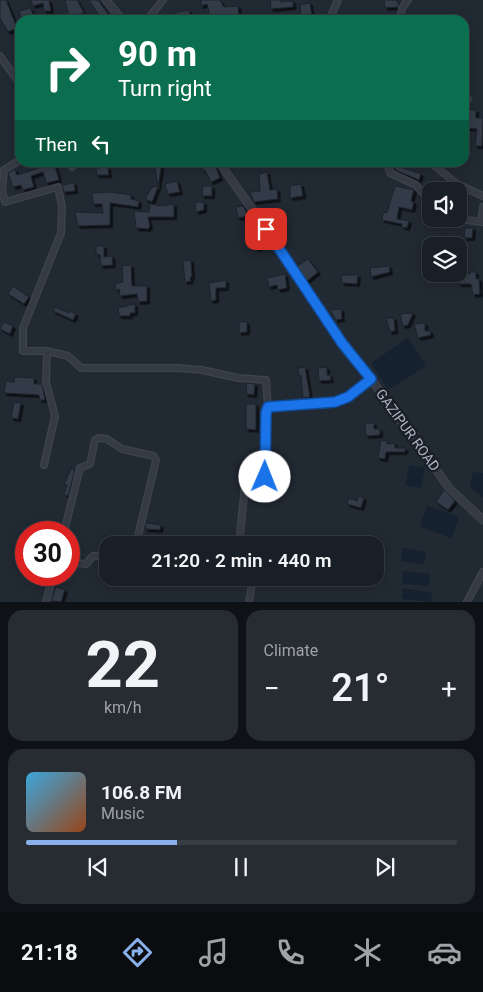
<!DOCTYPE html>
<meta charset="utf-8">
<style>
body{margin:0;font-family:Roboto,sans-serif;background:#262c32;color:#f1f3f6;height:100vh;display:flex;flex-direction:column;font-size:19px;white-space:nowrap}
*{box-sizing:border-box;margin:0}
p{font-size:16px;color:#9fa2a7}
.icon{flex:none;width:28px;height:28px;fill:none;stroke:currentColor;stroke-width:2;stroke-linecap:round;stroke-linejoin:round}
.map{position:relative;height:602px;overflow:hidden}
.panel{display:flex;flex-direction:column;gap:8px;padding:8px;background:#0e1115;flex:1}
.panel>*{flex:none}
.top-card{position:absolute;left:15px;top:15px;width:454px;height:152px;border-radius:15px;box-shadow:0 2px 12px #0003,0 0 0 1px #373d43;background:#0b6e4f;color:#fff;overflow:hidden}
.buttons{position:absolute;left:422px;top:182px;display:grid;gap:10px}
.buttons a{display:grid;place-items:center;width:45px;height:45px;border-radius:10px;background:#191f26;box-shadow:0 2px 12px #0003,0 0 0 1px #373d43;font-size:25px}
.speed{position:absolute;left:15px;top:521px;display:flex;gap:10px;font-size:25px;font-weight:700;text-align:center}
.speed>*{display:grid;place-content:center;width:65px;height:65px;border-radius:50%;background:#191f26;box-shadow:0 2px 12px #0003,0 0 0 1px #373d43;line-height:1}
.speed .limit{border:8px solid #d22;background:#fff;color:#111}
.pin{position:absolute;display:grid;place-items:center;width:42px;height:42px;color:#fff;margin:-21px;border-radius:10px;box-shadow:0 2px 8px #0006}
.me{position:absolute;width:55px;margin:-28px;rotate:1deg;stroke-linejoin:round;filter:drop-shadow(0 0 4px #0008)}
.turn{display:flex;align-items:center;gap:18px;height:105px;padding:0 20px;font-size:22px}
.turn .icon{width:65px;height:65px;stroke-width:2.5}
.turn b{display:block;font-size:35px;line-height:42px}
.then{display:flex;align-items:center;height:48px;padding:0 20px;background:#0003;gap:10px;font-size:19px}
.big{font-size:38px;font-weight:600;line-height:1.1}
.panel .tile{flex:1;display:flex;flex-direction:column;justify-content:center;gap:8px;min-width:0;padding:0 18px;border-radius:15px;background:#262c32}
.panel .dial{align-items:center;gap:0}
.dial b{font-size:65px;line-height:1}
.song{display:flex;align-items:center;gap:15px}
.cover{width:60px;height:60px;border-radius:8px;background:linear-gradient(135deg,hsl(200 70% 55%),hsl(20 70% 35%))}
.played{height:5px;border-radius:2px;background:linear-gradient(90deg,#8ab0eb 35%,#373d43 35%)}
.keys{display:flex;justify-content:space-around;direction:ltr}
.heat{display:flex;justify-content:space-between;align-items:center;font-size:28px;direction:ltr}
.panel .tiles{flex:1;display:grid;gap:8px;grid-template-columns:1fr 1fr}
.tile:last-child{grid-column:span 2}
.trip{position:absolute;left:99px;top:536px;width:285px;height:50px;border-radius:15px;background:#191f26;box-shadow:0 2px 12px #0003,0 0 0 1px #373d43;font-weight:600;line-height:50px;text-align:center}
.menu{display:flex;height:80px;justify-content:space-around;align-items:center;background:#0a0c0f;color:#9fa2a7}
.menu .icon{width:35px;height:35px}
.menu .current{color:#8ab0eb}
.menu b{font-size:22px;color:#f1f3f6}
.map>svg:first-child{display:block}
.water{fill:#16212f}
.building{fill:#313a47;stroke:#1c222b;filter:url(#shadow)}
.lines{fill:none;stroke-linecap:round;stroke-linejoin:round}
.minor-casing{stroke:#3e444e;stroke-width:8}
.tertiary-casing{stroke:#3e444e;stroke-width:9}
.minor{stroke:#343b44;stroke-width:5.5}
.tertiary{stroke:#343b44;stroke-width:7}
.route-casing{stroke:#114b97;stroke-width:12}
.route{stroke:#1a73e8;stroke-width:9}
.labels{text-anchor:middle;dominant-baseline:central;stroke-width:5;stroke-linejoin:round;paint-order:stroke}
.street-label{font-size:14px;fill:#afb6c1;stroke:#1a2029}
</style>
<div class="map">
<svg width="483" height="602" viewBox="0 0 483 602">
<defs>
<filter id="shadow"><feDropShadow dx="2.5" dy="2.5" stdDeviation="0" flood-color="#0009"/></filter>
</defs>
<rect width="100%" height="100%" fill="#212933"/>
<g class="water">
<path d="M408,338L426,366L388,390L371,363Z"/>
<path d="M409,465L425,468L421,488L406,485Z"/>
<path d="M473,472L483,473V497L470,488Z"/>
<path d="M427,506L459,517L452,538L420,527Z"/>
<path d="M403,548L426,552L424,564L401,561Z"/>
<path d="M403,571L430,574L429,586L402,584Z"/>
<path d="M403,588L432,593L431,602L402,599Z"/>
</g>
<g class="building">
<path d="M0,0H6L17,28L8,32L0,18Z"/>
<path d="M31,0H49L51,11H44L43,3L33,6Z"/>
<path d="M65,0H77L84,13L69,17Z"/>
<path d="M89,0H98L108,14L101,19Z"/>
<path d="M201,0H220L224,7L238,6L239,16L225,18V15L210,17L207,4L201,6Z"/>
<path d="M270,0H281V2L293,1V7L271,9Z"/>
<path d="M384,0H396L399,4L398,7L385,8Z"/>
<path d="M310,3L312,16L301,17L300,5Z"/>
<path d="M31,8L33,15L21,18L19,11Z"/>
<path d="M189,10L191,20H153L156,17Z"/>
<path d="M464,110H476V118H483L482,146H475L477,129L464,128Z"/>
<path d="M45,162H54L59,180L46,183L43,172L31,176L34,187L23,190L21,185L13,187L8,173L15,169L17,175L30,171L46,165Z"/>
<path d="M154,162H160L161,170L158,187Z"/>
<path d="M202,162H214L220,178L211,182L205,170L203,171Z"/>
<path d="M397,166L421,174L419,180L395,170Z"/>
<path d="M108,167L109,175H97L96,168Z"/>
<path d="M267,172L270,190L277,189L278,199L254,202L250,192L260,191L259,174Z"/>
<path d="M177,181L180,192L168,194L165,184Z"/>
<path d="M74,183L75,191L64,192L62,185Z"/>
<path d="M301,184L303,196L290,198V186Z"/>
<path d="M203,186H212V196H202Z"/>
<path d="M395,186L414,190L411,201L414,202L412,210L399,207L397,219L409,221L407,228L402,227V224L382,220L383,212L387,213Z"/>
<path d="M152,187H158L152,202L145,199Z"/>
<path d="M110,192L131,195V199L139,201L138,207L110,203V225L78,226L75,212L103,213L102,204H93L92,193Z"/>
<path d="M195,202H204V210L196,212Z"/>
<path d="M150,204L162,206L174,204V217H148L150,226L148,229L136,228L134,211L149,212Z"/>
<path d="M243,206L249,216L238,218L236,207Z"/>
<path d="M465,228H473L472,238H464Z"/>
<path d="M264,236L267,244L256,249L252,242Z"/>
<path d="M96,246H104V257L112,256L113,265L101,266L100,255L96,254Z"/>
<path d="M308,259L318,272L307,281L297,266Z"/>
<path d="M191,260L192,277H190L191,281L185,282L183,261Z"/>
<path d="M131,265L132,286H147V301L138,302L137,294L120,296L119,289L116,290L115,284L123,282L122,266Z"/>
<path d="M389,266L390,272L371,277L370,268Z"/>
<path d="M459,272L470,274V272H476V279H479L480,294L473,295L471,284H458Z"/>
<path d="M285,274L287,288L278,290L277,285L269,287L267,278Z"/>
<path d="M341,275H358L357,284L342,283Z"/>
<path d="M226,280V288H216V300L211,301L209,283Z"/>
<path d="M13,286L29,297L24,304L8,294Z"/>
<path d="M135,304V313H130V316H119L118,308Z"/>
<path d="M55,307L69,313L70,311L76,314L73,320L53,311Z"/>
<path d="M341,309L342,319L336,320L330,310Z"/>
<path d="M413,313L408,325L403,326L400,314Z"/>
<path d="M386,318H394L395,331L390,332Z"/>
<path d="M4,322L13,326L10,334L0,329Z"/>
<path d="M239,322H247V332L239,333Z"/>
<path d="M425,323V331H430L431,335L418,338L414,324Z"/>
<path d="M305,367L310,397L303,398L301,375L299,376L298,368Z"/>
<path d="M327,367V375H330L331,380L319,381L318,368Z"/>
<path d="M15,377L34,378V384H42L45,400H40L39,395L4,393L6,381L14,382Z"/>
<path d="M247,383L255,384L254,395L246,394Z"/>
<path d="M14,402L21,403L18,419L11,418Z"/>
<path d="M246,404H256V430L246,429Z"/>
<path d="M365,423H374V429H380V435L366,436Z"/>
<path d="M381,440L387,441V444L395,443V448H405V452H386L385,459L378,458Z"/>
<path d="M71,469L75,470L68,496L64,494L67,485L64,484Z"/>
<path d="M444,490L455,501L448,510L436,502Z"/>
<path d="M359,496L364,498L361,508L347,504L349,498L357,501Z"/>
<path d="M146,523L161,525L160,530L145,529Z"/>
<path d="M56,587L65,590L61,602L51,601Z"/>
</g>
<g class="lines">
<g class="minor-casing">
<g id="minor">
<path d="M147,20L163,0"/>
<path d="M329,20L338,0"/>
<path d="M400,20L402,8L408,0"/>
<path d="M0,56L20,84"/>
<path d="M464,104L468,99"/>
<path d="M70,162L72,167"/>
<path d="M387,162L390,173L416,185L431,203"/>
<path d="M430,162L457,184L483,196"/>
<path d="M2,191L5,202L58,187L62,207L61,233L23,328V351H47L68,356L81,368H178L202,370L238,378L266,380L268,407"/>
<path d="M0,192L2,191L4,170L20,160"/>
<path d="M459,215L466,220L483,222"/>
<path d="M481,222L483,207"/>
<path d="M44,465L55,416L46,382L47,351"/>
<path d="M64,532L80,468L90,464L95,440L98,438L107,439L122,449L154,456L156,460L136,545"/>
<path d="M239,545L245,484L265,481L266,413L268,407L335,402L348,397L371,379"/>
<path d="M69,562L86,564L93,556H108"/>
<path d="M46,602L53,575"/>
<path d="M249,602L253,578"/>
<path d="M467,602L483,572"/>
</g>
</g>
<g class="tertiary-casing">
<g id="tertiary">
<path d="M106,0L122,20"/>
<path d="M219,162L266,229L342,343L371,379L450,489L483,520"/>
</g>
</g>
<use href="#minor" class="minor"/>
<use href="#tertiary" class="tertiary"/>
</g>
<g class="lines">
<g class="route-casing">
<path id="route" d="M265,477L266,413L268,407L335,402L348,397L371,379L342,343L266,229"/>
</g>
<use href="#route" class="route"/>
</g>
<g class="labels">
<g class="street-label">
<text transform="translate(408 430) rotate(54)">GAZIPUR ROAD</text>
</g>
</g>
</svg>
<div class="buttons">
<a><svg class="icon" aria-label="sound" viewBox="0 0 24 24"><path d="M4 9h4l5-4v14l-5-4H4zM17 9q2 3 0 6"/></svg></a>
<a><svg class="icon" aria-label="layers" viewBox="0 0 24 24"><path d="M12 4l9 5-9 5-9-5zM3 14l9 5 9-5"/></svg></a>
</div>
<div class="speed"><div class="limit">30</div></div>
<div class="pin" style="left:266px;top:229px;background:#d93025"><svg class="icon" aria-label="arrive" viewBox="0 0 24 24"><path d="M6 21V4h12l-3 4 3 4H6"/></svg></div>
<svg class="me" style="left:265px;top:477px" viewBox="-20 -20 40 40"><circle r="19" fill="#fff"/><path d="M0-13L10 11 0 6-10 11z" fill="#1a73e8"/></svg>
<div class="trip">21:20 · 2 min · 440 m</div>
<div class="top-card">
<div class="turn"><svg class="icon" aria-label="right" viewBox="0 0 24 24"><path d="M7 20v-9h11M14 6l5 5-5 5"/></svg><div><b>90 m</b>Turn right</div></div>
<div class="then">Then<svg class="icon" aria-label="left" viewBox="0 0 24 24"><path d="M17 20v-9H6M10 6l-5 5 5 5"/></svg></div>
</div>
</div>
<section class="panel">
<div class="tiles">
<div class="tile dial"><b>22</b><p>km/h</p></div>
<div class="tile"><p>Climate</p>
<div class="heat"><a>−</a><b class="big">21°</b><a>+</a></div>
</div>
<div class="tile">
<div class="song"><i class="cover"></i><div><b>106.8 FM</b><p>Music</p></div></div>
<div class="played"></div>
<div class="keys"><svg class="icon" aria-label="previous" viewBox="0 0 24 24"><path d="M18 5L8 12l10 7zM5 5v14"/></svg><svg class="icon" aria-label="pause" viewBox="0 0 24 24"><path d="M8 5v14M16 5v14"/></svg><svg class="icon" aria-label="next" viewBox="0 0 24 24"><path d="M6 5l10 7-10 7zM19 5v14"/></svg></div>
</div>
</div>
</section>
<nav class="menu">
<b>21:18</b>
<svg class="icon current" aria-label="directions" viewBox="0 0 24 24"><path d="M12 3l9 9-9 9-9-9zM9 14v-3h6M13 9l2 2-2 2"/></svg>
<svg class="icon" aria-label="music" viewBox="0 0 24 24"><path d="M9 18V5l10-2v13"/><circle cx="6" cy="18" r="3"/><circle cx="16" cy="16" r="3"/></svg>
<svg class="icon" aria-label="phone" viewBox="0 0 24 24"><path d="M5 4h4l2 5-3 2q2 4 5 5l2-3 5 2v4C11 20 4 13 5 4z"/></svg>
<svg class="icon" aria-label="climate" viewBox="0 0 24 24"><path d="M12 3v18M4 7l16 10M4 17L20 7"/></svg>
<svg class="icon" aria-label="car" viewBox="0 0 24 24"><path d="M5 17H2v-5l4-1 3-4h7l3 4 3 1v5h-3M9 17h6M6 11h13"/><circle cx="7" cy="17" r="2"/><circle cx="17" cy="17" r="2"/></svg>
</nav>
